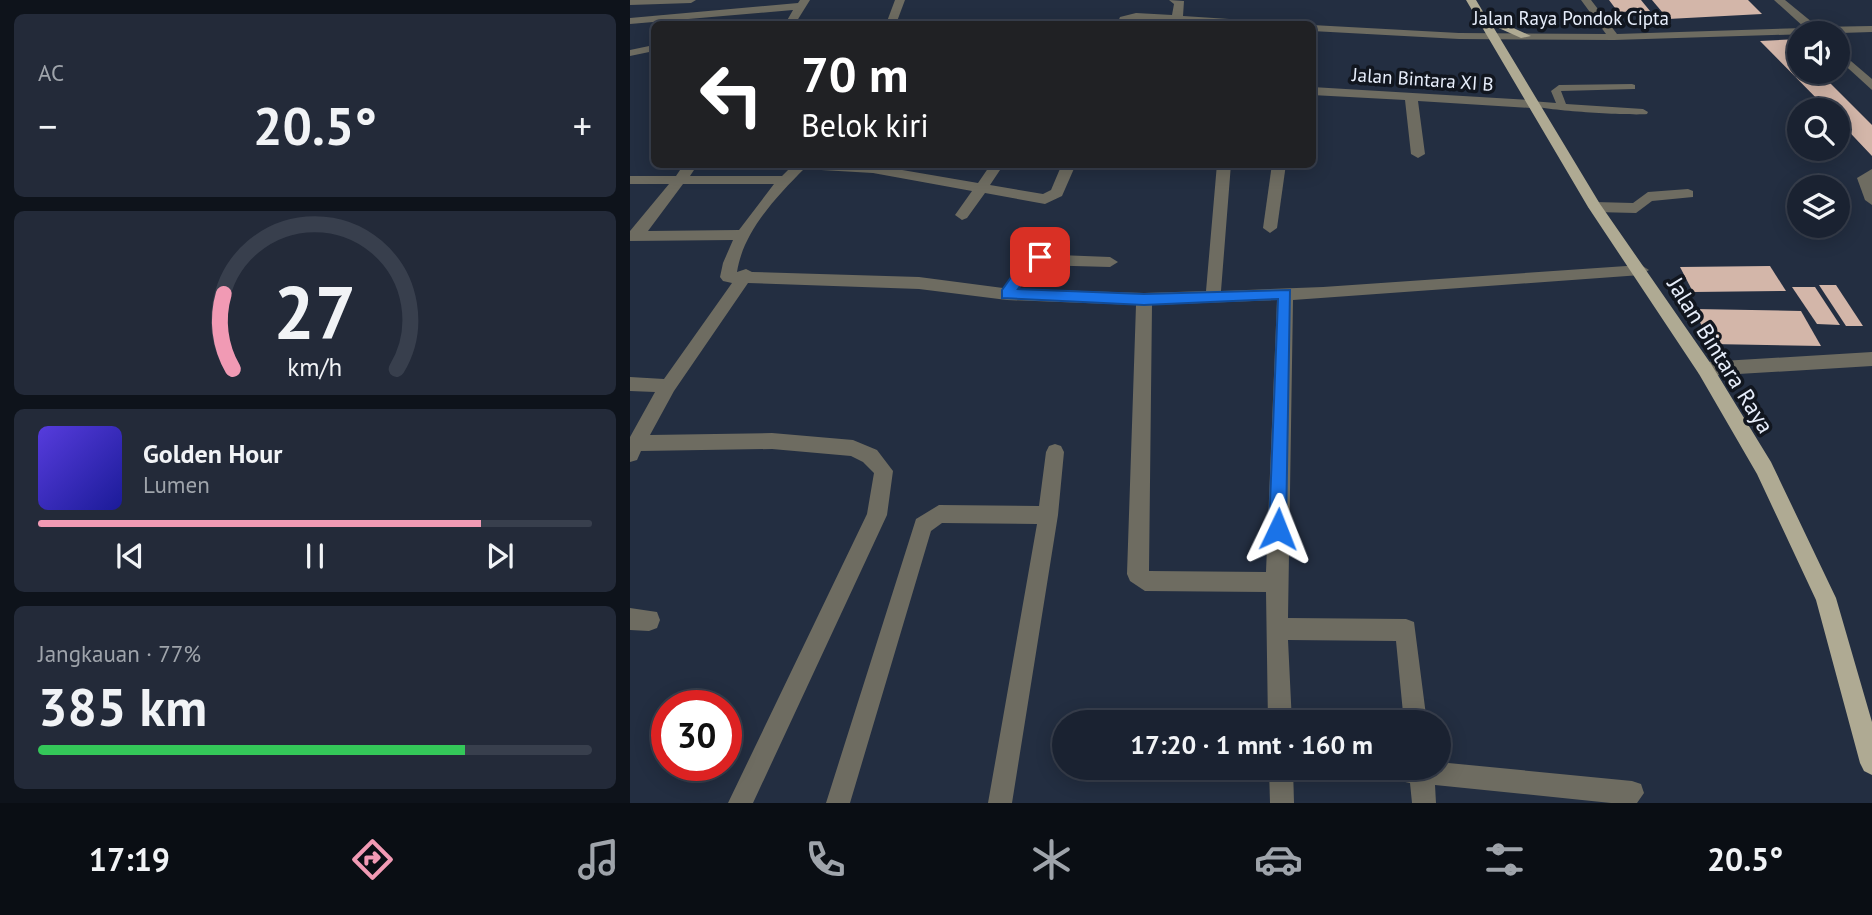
<!DOCTYPE html>
<html lang="id">
<meta charset="utf-8">
<style>
body{margin:0;font-family:"PT Sans",sans-serif;background:#232a39;color:#f1f3f6;height:100vh;display:flex;flex-direction:column;font-size:26px;white-space:nowrap}
*{box-sizing:border-box;margin:0}
p{font-size:23px;color:#9fa4ab}
.icon{flex:none;width:38px;height:38px;fill:none;stroke:currentColor;stroke-width:2;stroke-linecap:round;stroke-linejoin:round}
.map{position:relative;flex:1;overflow:hidden}
.side{display:flex;flex-direction:column;gap:14px;padding:14px;background:#0e131b;width:630px}
.side>*{flex:none}
.top-card{position:absolute;left:21px;top:21px;width:665px;height:147px;border-radius:10px;box-shadow:0 4px 18px #0003,0 0 0 2px #383f4d;background:#202124;color:#fff;overflow:hidden}
.fabs{position:absolute;left:1157px;top:21px;display:grid;gap:14px}
.fabs a{display:grid;place-items:center;width:63px;height:63px;border-radius:50%;background:#1a2231;box-shadow:0 4px 18px #0003,0 0 0 2px #383f4d;font-size:35px}
.speed{position:absolute;left:21px;top:690px;display:flex;gap:14px;font-size:35px;font-weight:700;text-align:center}
.speed>*{display:grid;place-content:center;width:91px;height:91px;border-radius:50%;background:#1a2231;box-shadow:0 4px 18px #0003,0 0 0 2px #383f4d;line-height:1}
.speed .limit{border:10px solid #d22;background:#fff;color:#111}
.pin{position:absolute;display:grid;place-items:center;width:60px;height:60px;color:#fff;margin:-30px;border-radius:14px;box-shadow:0 4px 10px #0006}
.me{position:absolute;width:77px;margin:-38px;rotate:2deg;stroke-linejoin:round;filter:drop-shadow(0 0 5px #0008)}
.turn{display:flex;align-items:center;gap:24px;height:147px;padding:0 35px;font-size:32px}
.turn .icon{width:91px;height:91px;stroke-width:2.5}
.turn b{display:block;font-size:49px;line-height:60px}
.big{font-size:52px;font-weight:600;line-height:1.1}
.side .tile{flex:1;display:flex;flex-direction:column;justify-content:center;gap:10px;min-width:0;padding:0 24px;border-radius:10px;background:#232a39}
.side .dial{align-items:center;gap:0}
.dial svg{height:182px;overflow:visible;fill:none;stroke:#383f4d;stroke-width:7;stroke-linecap:round;text-anchor:middle}
.dial text{fill:#f1f3f6;stroke:none}
.song{display:flex;align-items:center;gap:21px}
.cover{width:84px;height:84px;border-radius:10px;background:linear-gradient(135deg,hsl(250 70% 55%),hsl(240 70% 35%))}
.played{height:7px;border-radius:4px;background:linear-gradient(90deg,#f19ab4 80%,#383f4d 80%)}
.keys{display:flex;justify-content:space-around;direction:ltr}
.heat{display:flex;justify-content:space-between;align-items:center;font-size:38px;direction:ltr}
.charge{height:10px;border-radius:5px;background:linear-gradient(90deg,#34c759 77%,#383f4d 0)}
.trip{position:absolute;left:422px;top:710px;width:399px;height:70px;border-radius:35px;background:#1a2231;box-shadow:0 4px 18px #0003,0 0 0 2px #383f4d;font-weight:600;line-height:70px;text-align:center}
.dock{display:flex;height:112px;justify-content:space-around;align-items:center;background:#0a0e14;color:#9fa4ab}
.dock .icon{width:49px;height:49px}
.dock .current{color:#f19ab4}
.dock b{font-size:32px;color:#f1f3f6}
main{display:flex;flex:1;min-height:0}
.map>svg:first-child{display:block}
.building{fill:#d3b6a9}
.lines{fill:none;stroke-linecap:round;stroke-linejoin:round}
.service{fill:#6e6c61;fill-rule:evenodd}
.minor{fill:#6e6c61;fill-rule:evenodd}
.primary{fill:#afaa93;fill-rule:evenodd}
.route{fill:#1a73e8;stroke:#114b97;stroke-width:2}
.labels{text-anchor:middle;dominant-baseline:central;stroke-width:7;stroke-linejoin:round;paint-order:stroke}
.far-street-label{font-size:19px;fill:#e7eefb;stroke:#11161f}
.street-label{font-size:23px;fill:#e7eefb;stroke:#11161f}
</style>
<main>
<section class="side">
<div class="tile"><p>AC</p>
<div class="heat"><a>−</a><b class="big">20.5°</b><a>+</a></div>
</div>
<div class="tile dial"><svg viewBox="0 0 100 80">
<path d="M14 69A42 42 0 1 1 86 69"/>
<path d="M14 69A42 42 0 0 1 10 36" stroke="#f19ab4"/>
<text x="50" y="56" font-size="32" font-weight="700">27</text>
<text x="50" y="72" font-size="11">km/h</text>
</svg></div>
<div class="tile">
<div class="song"><i class="cover"></i><div><b>Golden Hour</b><p>Lumen</p></div></div>
<div class="played"></div>
<div class="keys"><svg class="icon" aria-label="previous" viewBox="0 0 24 24"><path d="M18 5L8 12l10 7zM5 5v14"/></svg><svg class="icon" aria-label="pause" viewBox="0 0 24 24"><path d="M8 5v14M16 5v14"/></svg><svg class="icon" aria-label="next" viewBox="0 0 24 24"><path d="M6 5l10 7-10 7zM19 5v14"/></svg></div>
</div>
<div class="tile"><p>Jangkauan · 77%</p><b class="big">385 km</b><div class="charge"></div></div>
</section>
<div class="map">
<svg width="1242" height="803" viewBox="0 0 1242 803">
<rect width="100%" height="100%" fill="#232e41"/>
<g class="building">
<path d="M979,0H1011L1020,11L988,12Z"/>
<path d="M1022,0H1118L1132,14L1038,19Z"/>
<path d="M1169,39V72H1189L1242,125V156L1208,120V110H1198L1130,41Z"/>
<path d="M1140,266L1156,291L1063,292L1050,267Z"/>
<path d="M1189,285H1206L1233,326H1216Z"/>
<path d="M1162,287H1185L1210,325L1187,324Z"/>
<path d="M1064,309L1171,311L1191,346L1080,344Z"/>
</g>
<g class="lines">
<path class="service" d="M1002,84L1005,85V89L931,91L936,104L1013,109L1018,112L1017,114C1000,116 906,110 896,104L901,101L926,103L921,91L929,85Z"/>
<g class="minor">
<path d="M0,0H66L61,3L0,5Z"/>
<path d="M170,0H180L165,24H155L163,10L0,24V18L168,3Z"/>
<path d="M265,0H275L266,24H256Z"/>
<path d="M539,0L554,1L553,16L630,21L635,24H587L506,19L497,24H487L490,17L506,13L542,15L544,4Z"/>
<path d="M951,0H961L987,34L1175,28L1144,0H1155L1188,27L1242,26V32L984,40L829,39L682,31V25L829,33L976,34Z"/>
<path d="M24,45V51L0,56V50Z"/>
<path d="M1208,50L1242,79V90L1208,59Z"/>
<path d="M682,87L901,100L907,104L901,108L788,101L795,154L788,158L781,154L775,100L682,95Z"/>
<path d="M54,164H68L60,176H152L164,164L243,165L348,183L361,164H374L360,185L413,194L421,190L432,164H446L432,196L415,204L355,193L337,218L332,220L325,215L342,191L243,173L174,169C146,197 113,232 107,272L116,269L122,272L289,277L373,288L398,255L403,254L480,257L488,262L480,267L407,265L389,289L514,293L576,291L587,164H601L591,291L693,287L1011,265L1019,270L1011,275L663,300L658,618L776,619L784,622L797,723H774L766,641L658,640L662,723H638L636,592L515,591L500,581L497,574L506,305L377,300L289,289L118,283L44,391L20,435L142,433L223,440L247,450L263,471L257,515L123,803H98L237,514L244,473L233,462L221,456L142,449L11,451L7,460L0,462V437L25,392L0,391V377L34,379L102,283L93,281L90,277L93,263L103,240L0,241V231L39,184H0V176H46ZM53,184H144L109,230L18,231ZM647,300L636,572L519,571L522,305Z"/>
<path d="M642,164H656L647,228L640,233L633,228Z"/>
<path d="M1242,169V205L1235,200L1227,178Z"/>
<path d="M1058,189L1063,191V197L1022,201L1006,213L965,212L958,207L965,202L1003,203L1018,192Z"/>
<path d="M1242,352V366L1075,376L1069,374L1067,369L1069,364L1075,362Z"/>
<path d="M425,444L431,446L434,452L428,515L382,803H358L407,524L312,523L301,531L220,803H196L286,519L309,505L409,506L416,452L419,446Z"/>
<path d="M0,608L27,612L30,620L27,628L19,631L0,630Z"/>
<path d="M808,762L1002,781L1011,784L1014,793L1007,803H981L805,785L806,803H782L780,783L746,776L742,768H808Z"/>
<path d="M639,768H663L664,803H640Z"/>
</g>
<path class="primary" d="M836,0H846L855,15L901,36L891,38L862,25L970,204L1081,364L1141,462L1206,598L1242,722V775L1234,771L1230,763L1186,600L1127,474L1069,374L958,207Z"/>
</g>
<path class="route" d="M410,253L415,254V261L404,266L388,289L514,294L660,290L656,529L654,535L648,538L641,535L639,529L648,299L514,305L372,298V290L394,259Z"/>
<g class="labels">
<g class="far-street-label">
<text x="941" y="18">Jalan Raya Pondok Cipta</text>
<text transform="translate(793 79) rotate(4)">Jalan Bintara XI B</text>
</g>
<g class="street-label">
<text transform="translate(1091 355) rotate(58)">Jalan Bintara Raya</text>
</g>
</g>
</svg>
<div class="fabs">
<a><svg class="icon" aria-label="sound" viewBox="0 0 24 24"><path d="M4 9h4l5-4v14l-5-4H4zM17 9q2 3 0 6"/></svg></a>
<a><svg class="icon" aria-label="search" viewBox="0 0 24 24"><circle cx="10" cy="10" r="6"/><path d="M15 15l6 6"/></svg></a>
<a><svg class="icon" aria-label="layers" viewBox="0 0 24 24"><path d="M12 4l9 5-9 5-9-5zM3 14l9 5 9-5"/></svg></a>
</div>
<div class="speed"><div class="limit">30</div></div>
<div class="pin" style="left:410px;top:257px;background:#d93025"><svg class="icon" aria-label="arrive" viewBox="0 0 24 24"><path d="M6 21V4h12l-3 4 3 4H6"/></svg></div>
<svg class="me" style="left:648px;top:529px" viewBox="-20 -20 40 40"><path d="M0-17L14 15 0 8-14 15z" fill="#1a73e8" stroke="#fff" stroke-width="4"/></svg>
<div class="trip">17:20 · 1 mnt · 160 m</div>
<div class="top-card">
<div class="turn"><svg class="icon" aria-label="left" viewBox="0 0 24 24"><path d="M17 20v-9H6M10 6l-5 5 5 5"/></svg><div><b>70 m</b>Belok kiri</div></div>
</div>
</div>
</main>
<nav class="dock">
<b>17:19</b>
<svg class="icon current" aria-label="directions" viewBox="0 0 24 24"><path d="M12 3l9 9-9 9-9-9zM9 14v-3h6M13 9l2 2-2 2"/></svg>
<svg class="icon" aria-label="music" viewBox="0 0 24 24"><path d="M9 18V5l10-2v13"/><circle cx="6" cy="18" r="3"/><circle cx="16" cy="16" r="3"/></svg>
<svg class="icon" aria-label="phone" viewBox="0 0 24 24"><path d="M5 4h4l2 5-3 2q2 4 5 5l2-3 5 2v4C11 20 4 13 5 4z"/></svg>
<svg class="icon" aria-label="climate" viewBox="0 0 24 24"><path d="M12 3v18M4 7l16 10M4 17L20 7"/></svg>
<svg class="icon" aria-label="car" viewBox="0 0 24 24"><path d="M5 17H2v-5l4-1 3-4h7l3 4 3 1v5h-3M9 17h6M6 11h13"/><circle cx="7" cy="17" r="2"/><circle cx="17" cy="17" r="2"/></svg>
<svg class="icon" aria-label="filters" viewBox="0 0 24 24"><path d="M4 7h16M4 17h16"/><circle cx="9" cy="7" r="2"/><circle cx="15" cy="17" r="2"/></svg>
<b>20.5°</b>
</nav>
